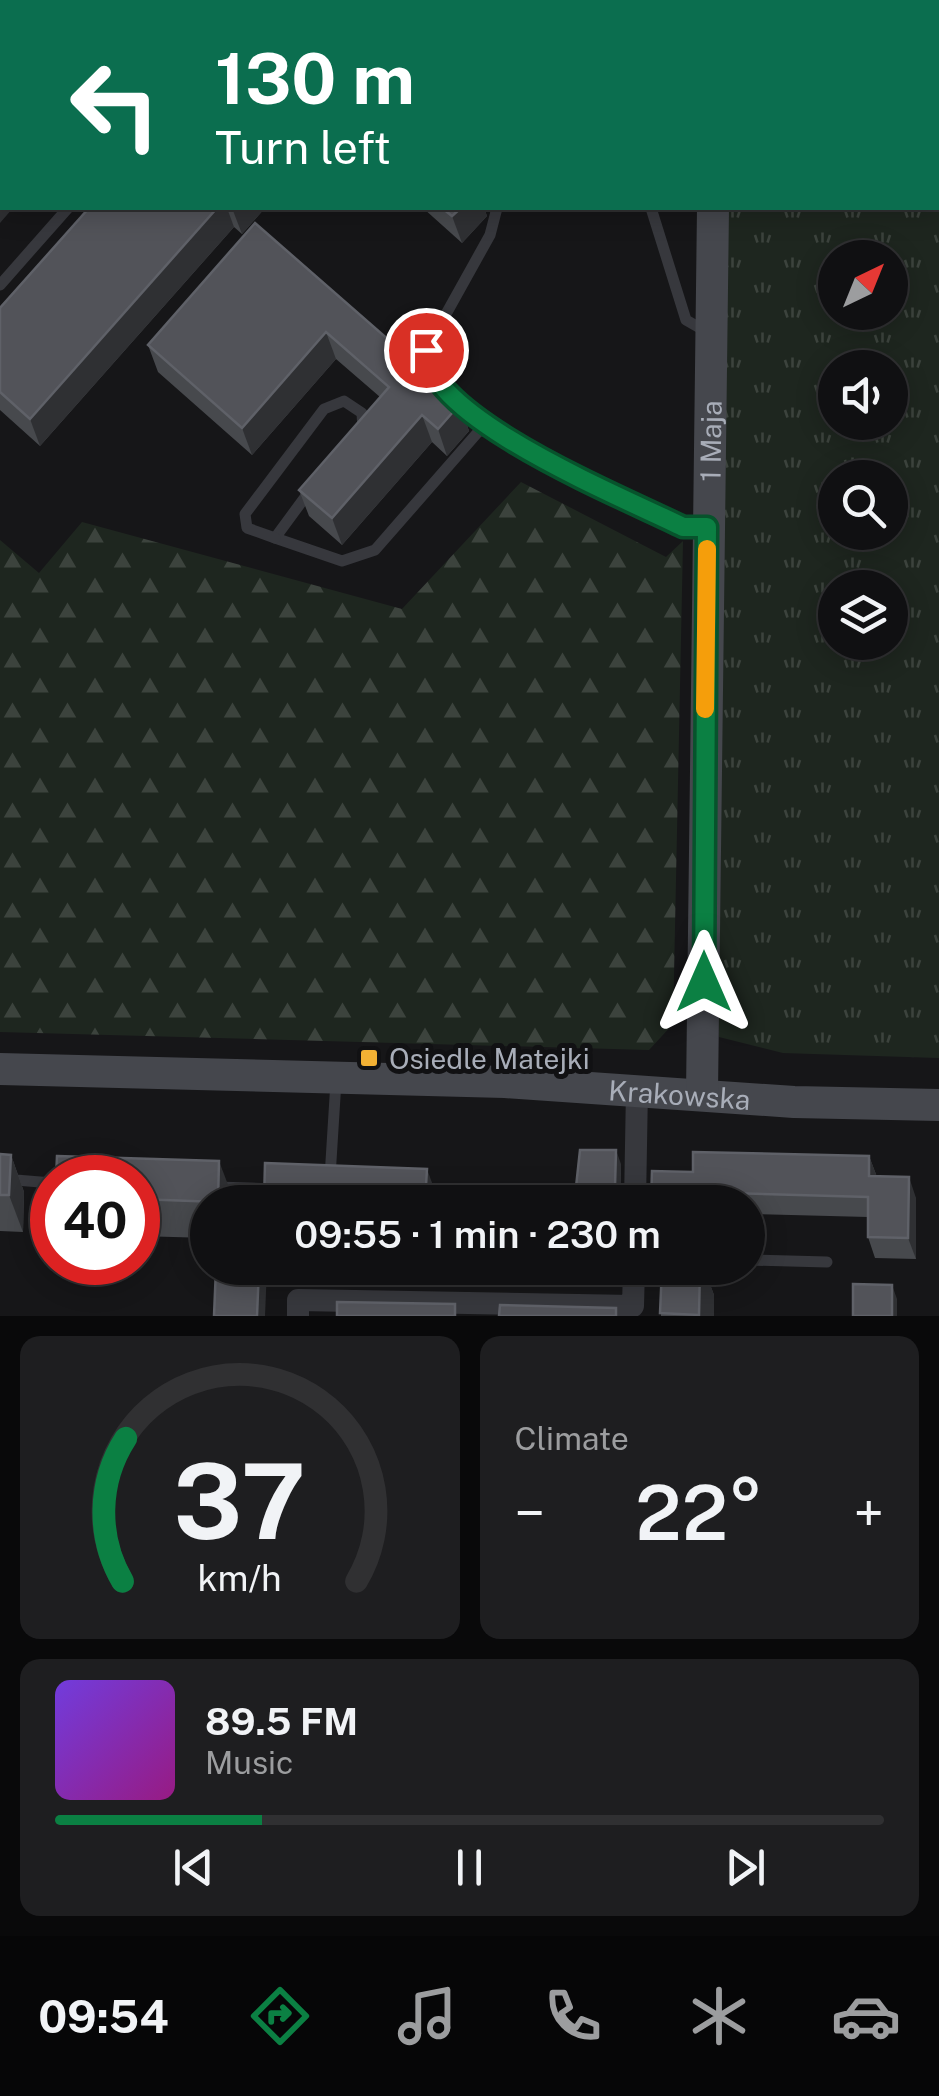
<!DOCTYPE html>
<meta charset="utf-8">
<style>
body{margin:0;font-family:"Public Sans",sans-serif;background:#1e1e20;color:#f1f3f6;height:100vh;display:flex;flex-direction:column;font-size:38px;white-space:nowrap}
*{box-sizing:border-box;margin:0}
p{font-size:32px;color:#9c9d9f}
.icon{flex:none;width:55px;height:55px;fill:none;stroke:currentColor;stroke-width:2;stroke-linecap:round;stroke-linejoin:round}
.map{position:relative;height:1316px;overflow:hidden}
.side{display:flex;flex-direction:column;gap:20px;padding:20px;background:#09090a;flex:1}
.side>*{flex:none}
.hud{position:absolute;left:0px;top:0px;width:940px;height:210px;box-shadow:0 5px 25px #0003,0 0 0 2px #303032;background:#0b6e4f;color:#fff;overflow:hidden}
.needle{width:65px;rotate:43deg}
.tools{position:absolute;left:818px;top:240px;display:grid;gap:20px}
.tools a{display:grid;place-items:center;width:90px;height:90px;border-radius:50%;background:#101012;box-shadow:0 5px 25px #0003,0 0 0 2px #303032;font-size:50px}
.speed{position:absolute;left:30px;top:1155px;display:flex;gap:20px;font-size:50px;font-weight:700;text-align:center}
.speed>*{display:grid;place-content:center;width:130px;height:130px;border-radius:50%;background:#101012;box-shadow:0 5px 25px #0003,0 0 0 2px #303032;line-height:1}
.speed .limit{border:15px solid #d22;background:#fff;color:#111}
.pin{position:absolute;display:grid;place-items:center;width:85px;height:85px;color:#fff;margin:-42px;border:5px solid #fff;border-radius:50%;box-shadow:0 2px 10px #0007}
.me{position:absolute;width:110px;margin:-55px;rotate:0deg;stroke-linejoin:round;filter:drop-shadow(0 0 8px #0008)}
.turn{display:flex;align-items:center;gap:35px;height:210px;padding:0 50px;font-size:45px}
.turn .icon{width:130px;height:130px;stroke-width:2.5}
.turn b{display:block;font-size:70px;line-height:85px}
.big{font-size:75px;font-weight:600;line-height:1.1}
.side .widget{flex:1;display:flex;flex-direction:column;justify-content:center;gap:15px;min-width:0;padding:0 35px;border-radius:20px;background:#1e1e20}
.side .dial{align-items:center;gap:0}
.dial svg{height:260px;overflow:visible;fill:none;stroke:#303032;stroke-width:7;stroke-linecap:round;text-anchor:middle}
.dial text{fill:#f1f3f6;stroke:none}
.song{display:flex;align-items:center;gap:30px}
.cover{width:120px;height:120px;border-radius:15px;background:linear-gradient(135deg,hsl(260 70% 55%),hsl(310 70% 35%))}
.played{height:10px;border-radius:5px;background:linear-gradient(90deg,#0b8043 25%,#303032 25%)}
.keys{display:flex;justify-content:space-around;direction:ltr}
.heat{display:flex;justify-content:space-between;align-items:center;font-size:55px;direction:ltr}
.side .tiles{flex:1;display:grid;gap:20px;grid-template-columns:1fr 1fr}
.widget:last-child{grid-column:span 2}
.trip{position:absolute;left:190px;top:1185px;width:575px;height:100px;border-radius:50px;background:#101012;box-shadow:0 5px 25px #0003,0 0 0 2px #303032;font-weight:600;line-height:100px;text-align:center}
.tabs{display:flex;height:160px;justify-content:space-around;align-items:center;background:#060607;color:#9c9d9f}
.tabs .icon{width:70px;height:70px}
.tabs .active{color:#0b8043}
.tabs b{font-size:45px;color:#f1f3f6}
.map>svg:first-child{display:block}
.grass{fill:url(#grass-tufts);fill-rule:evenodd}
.forest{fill:url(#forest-firs)}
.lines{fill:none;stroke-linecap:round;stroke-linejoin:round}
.lane{stroke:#37383d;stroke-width:11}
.street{stroke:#37383d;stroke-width:22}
.secondary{stroke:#45474d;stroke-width:32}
.wall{fill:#47494d}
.shaded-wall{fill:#2f3033}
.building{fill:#525359;stroke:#5f6168;stroke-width:2.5}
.route-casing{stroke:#07532c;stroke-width:25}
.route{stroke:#0b8043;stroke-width:18}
.slow{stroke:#f59e0b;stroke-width:18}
.poi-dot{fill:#f2b134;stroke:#111113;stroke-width:4}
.labels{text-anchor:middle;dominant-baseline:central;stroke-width:10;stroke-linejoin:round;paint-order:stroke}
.street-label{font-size:28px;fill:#a8adb8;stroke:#111113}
.poi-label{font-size:28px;fill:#a8adb8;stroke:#111113;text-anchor:start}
</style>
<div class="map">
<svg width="939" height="1316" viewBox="0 0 939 1316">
<defs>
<pattern id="grass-tufts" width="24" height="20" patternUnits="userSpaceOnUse" patternTransform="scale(2.5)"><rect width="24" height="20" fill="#1e261f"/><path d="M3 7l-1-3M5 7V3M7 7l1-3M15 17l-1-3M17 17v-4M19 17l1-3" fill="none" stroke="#3c433d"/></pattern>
<pattern id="forest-firs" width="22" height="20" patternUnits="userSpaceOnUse" patternTransform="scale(2.5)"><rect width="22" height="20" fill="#1e261f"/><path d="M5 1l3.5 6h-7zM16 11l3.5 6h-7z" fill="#3c433d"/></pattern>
</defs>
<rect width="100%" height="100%" fill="#161618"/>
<path class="grass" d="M939,111V1058L783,1053L719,1037L726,208H938ZM835,258H890V312H835ZM835,368H890V422H835ZM835,478H890V532H835ZM835,588H890V642H835Z"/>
<path class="forest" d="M521,482L666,557L683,541L673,1024L649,1050L0,1032V540L39,573L82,522L402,609Z"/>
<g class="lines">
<g class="lane">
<path d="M258,2L260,0"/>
<path d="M604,2L605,0"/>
<path d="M497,208L490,235L426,350L430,373L489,431L683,527H706"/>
<path d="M651,208L686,320L707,332"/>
<path d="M0,285L68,208"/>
<path d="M311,489L275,538L342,561L375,550L479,431H489"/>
<path d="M275,538L247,528L245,514L324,409L344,401L362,413L363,430"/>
<path d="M0,1172L16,1180L52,1183"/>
<path d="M330,1177L336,1081"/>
<path d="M217,1187L278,1189"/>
<path d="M748,1260L827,1262"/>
</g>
<g class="street">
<path d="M938,104H939"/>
<path d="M635,1202L637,1089"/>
<path d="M298,1316V1300L633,1306L634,1268"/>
</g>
<g class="secondary">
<path d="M715,2V0"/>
<path id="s1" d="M0,1069L505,1082L794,1102L939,1105"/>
<path id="s2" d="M702,1093L713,208"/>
</g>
</g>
<g class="wall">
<path d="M89,208H265L242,234L234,227L40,446L0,410V308Z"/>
<path d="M423,208H484L487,216L462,243Z"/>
<path d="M255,223L417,372L460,404L469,431L447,456L432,442L342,545L309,516L299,490L380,397L336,359L252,455L158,372L148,345Z"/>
<path d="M0,1154L11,1155L24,1192L23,1232L0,1231Z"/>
<path d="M869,1156L877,1177L916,1198V1259L875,1258L868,1237V1217L748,1214V1202H651L693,1172Z"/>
<path d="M621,1164L620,1201H581L576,1187Z"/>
<path d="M138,1178L233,1198V1202H208V1238L138,1236Z"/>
<path d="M662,1268H704L714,1295V1316H661Z"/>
</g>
<g class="shaded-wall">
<path d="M172,0H205L203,2H170Z"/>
<path d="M497,0H531L529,2H494Z"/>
<path d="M924,0H939V22L938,23V2H922Z"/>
<path d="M2,73V111L0,114V76Z"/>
<path d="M2,182V208H13L0,223V185Z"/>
<path d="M217,208H227L234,227L40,446L30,419Z"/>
<path d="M232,208H265L242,234Z"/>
<path d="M461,208H484L487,216L462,243L452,216Z"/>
<path d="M326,332L336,359L252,455L242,428Z"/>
<path d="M460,404L469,431L447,456L438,429Z"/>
<path d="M422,415L432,442L342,545L332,518Z"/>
<path d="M616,1150L621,1164L620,1201L615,1187Z"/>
<path d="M11,1155L24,1192L23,1232L9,1195Z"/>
<path d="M869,1156L877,1177L869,1176Z"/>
<path d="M219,1161L233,1198V1202H218Z"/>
<path d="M427,1169L439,1202H425Z"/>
<path d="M909,1177L916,1198V1259L908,1238Z"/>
<path d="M259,1268H267L265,1316H257Z"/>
<path d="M700,1268H704L714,1295V1316H700Z"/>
<path d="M892,1285L897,1299V1316H892Z"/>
</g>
<g class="building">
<path d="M0,0H172L170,2H2V73L0,76Z"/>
<path d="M413,0L451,1L497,0L494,2H416Z"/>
<path d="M893,0H924L922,2H891Z"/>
<path d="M2,102V182L0,185V105Z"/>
<path d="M89,208H217L30,419L0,392V308Z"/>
<path d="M442,208H461L452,216Z"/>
<path d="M255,223L414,362L410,366L425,379L427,376L460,404L438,429L422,415L332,518L299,490L389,387L326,332L242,428L148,345Z"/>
<path d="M580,1150H616L615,1187H576Z"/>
<path d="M693,1152L869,1156V1176L909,1177L908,1238L868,1237V1197L693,1192V1202H651L652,1171L693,1172Z"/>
<path d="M0,1154L11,1155L9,1195H0Z"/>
<path d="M57,1156L219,1161L218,1202L138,1199V1178H56Z"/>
<path d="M265,1163L427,1169L425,1202H264Z"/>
<path d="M216,1268H259L257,1316H214Z"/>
<path d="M662,1268H700L699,1315L660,1313Z"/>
<path d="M853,1284L892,1285V1316H853Z"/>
<path d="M337,1302L455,1304V1316H337Z"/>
<path d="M500,1305L616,1308V1316H499Z"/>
</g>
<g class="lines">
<g class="route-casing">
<path id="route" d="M426,350C426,418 625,498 683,527H707L704,982"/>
</g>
<use href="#route" class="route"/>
<path class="slow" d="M705,709L707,549"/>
</g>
<rect class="poi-dot" x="359" y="1048" width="20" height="20" rx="5"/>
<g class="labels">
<g class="street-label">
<text stroke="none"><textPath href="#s2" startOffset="652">1 Maja</textPath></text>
<text stroke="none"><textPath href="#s1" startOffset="680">Krakowska</textPath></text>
</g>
<g class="poi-label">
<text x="389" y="1058">Osiedle Matejki</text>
</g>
</g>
</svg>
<div class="tools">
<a><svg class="needle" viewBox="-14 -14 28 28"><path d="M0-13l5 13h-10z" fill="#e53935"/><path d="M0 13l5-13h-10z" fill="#9c9d9f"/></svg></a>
<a><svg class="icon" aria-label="sound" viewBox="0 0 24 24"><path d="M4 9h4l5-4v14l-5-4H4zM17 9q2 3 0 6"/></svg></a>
<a><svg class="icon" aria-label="search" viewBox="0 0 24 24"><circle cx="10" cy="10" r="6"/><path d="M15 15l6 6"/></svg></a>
<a><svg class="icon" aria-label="layers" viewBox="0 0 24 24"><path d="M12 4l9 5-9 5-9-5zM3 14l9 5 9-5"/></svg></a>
</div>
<div class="speed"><div class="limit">40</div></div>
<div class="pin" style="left:426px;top:350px;background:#d93025"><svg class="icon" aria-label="arrive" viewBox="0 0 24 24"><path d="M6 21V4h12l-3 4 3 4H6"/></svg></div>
<svg class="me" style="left:704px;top:982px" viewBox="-20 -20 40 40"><path d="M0-17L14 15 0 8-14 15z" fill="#0b8043" stroke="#fff" stroke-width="4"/></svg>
<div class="trip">09:55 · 1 min · 230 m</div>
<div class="hud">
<div class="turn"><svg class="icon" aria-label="left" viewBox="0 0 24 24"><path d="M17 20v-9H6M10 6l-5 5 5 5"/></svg><div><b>130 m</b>Turn left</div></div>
</div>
</div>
<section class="side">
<div class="tiles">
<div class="widget dial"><svg viewBox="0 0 100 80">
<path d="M14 69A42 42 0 1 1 86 69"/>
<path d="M14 69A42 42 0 0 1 15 25" stroke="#0b8043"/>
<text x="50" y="56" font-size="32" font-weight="700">37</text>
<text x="50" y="72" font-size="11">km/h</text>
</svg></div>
<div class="widget"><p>Climate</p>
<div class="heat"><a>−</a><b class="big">22°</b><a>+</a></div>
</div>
<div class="widget">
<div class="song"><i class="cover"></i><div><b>89.5 FM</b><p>Music</p></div></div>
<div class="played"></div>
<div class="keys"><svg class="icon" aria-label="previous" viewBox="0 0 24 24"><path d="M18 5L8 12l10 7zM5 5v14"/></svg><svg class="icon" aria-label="pause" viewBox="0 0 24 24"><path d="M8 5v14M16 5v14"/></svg><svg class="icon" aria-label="next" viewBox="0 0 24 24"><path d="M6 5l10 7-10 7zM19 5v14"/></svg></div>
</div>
</div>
</section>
<nav class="tabs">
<b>09:54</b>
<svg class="icon active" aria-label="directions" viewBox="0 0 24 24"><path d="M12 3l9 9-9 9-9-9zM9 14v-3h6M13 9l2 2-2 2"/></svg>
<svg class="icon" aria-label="music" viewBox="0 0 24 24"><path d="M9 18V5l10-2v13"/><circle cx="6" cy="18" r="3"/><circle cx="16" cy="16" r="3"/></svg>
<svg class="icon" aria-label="phone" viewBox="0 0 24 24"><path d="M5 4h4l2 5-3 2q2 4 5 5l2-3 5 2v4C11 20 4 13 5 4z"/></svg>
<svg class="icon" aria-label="climate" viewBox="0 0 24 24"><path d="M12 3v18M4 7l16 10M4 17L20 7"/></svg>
<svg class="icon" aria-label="car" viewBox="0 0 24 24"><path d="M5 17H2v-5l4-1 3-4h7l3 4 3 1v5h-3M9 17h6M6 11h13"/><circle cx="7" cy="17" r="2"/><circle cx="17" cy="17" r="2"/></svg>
</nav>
